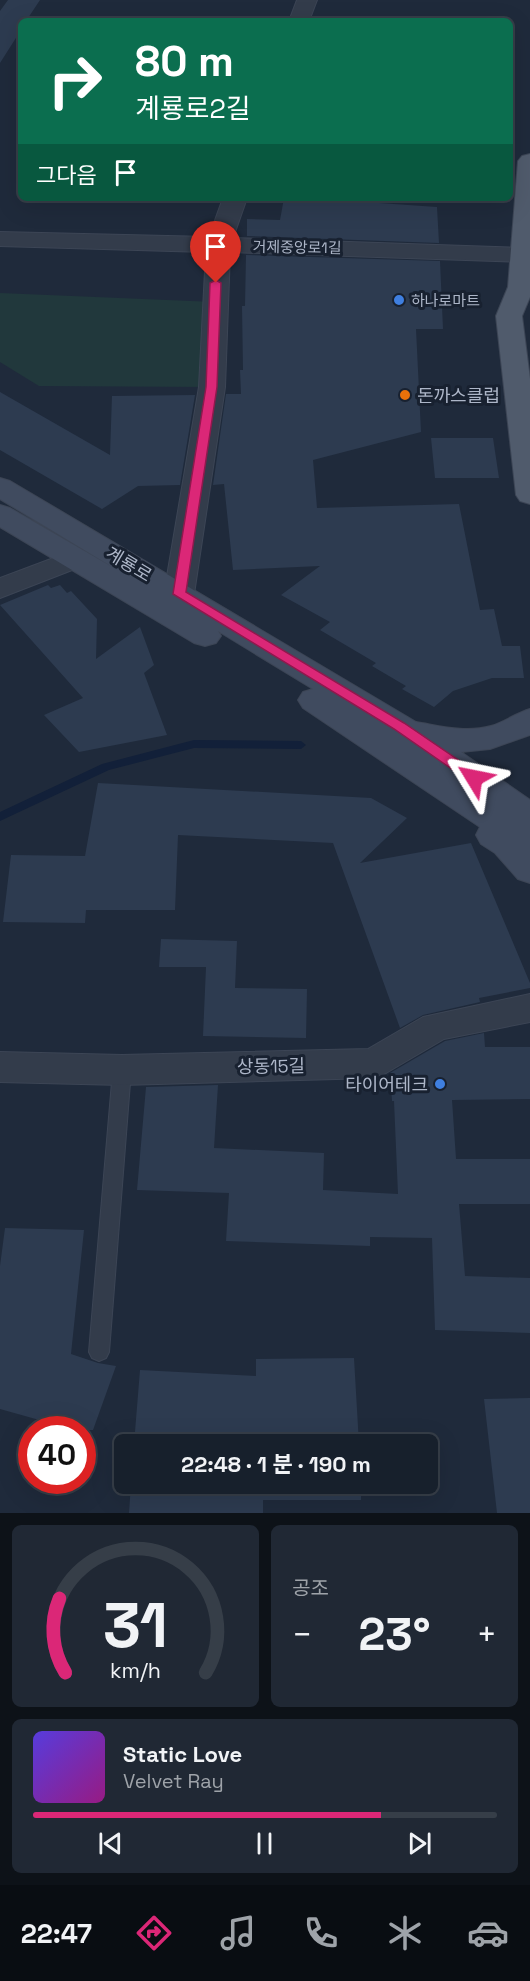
<!DOCTYPE html>
<html lang="ko">
<meta charset="utf-8">
<style>
body{margin:0;font-family:"Space Grotesk","Noto Sans KR",sans-serif;background:#202834;color:#f1f3f6;height:100vh;display:flex;flex-direction:column;font-size:22px;white-space:nowrap}
*{box-sizing:border-box;margin:0}
p{font-size:20px;color:#9ea3a9}
.icon{flex:none;width:33px;height:33px;fill:none;stroke:currentColor;stroke-width:2;stroke-linecap:round;stroke-linejoin:round}
.map{position:relative;height:1513px;overflow:hidden}
.details{display:flex;flex-direction:column;gap:12px;padding:12px;background:#0d1218;flex:1}
.details>*{flex:none}
.hud{position:absolute;left:18px;top:18px;width:495px;height:183px;border-radius:9px;box-shadow:0 6px 24px #0002,0 0 0 2px #363e48;background:#0b6e4f;color:#fff;overflow:hidden}
.speed{position:absolute;left:18px;top:1416px;display:flex;gap:12px;font-size:30px;font-weight:700;text-align:center}
.speed>*{display:grid;place-content:center;width:78px;height:78px;border-radius:50%;background:#17202c;box-shadow:0 6px 24px #0002,0 0 0 2px #363e48;line-height:1}
.speed .limit{border:9px solid #d22;background:#fff;color:#111}
.pin{position:absolute;display:grid;place-items:center;width:51px;height:51px;color:#fff;margin:-62px -26px;border-radius:50% 50% 50% 0;rotate:-45deg;box-shadow:0 0 6px #0007}
.pin .icon{rotate:45deg}
.me{position:absolute;width:66px;margin:-33px;rotate:305deg;stroke-linejoin:round;filter:drop-shadow(0 0 4px #0008)}
.turn{display:flex;align-items:center;gap:21px;height:126px;padding:0 18px;font-size:27px}
.turn .icon{width:78px;height:78px;stroke-width:2.5}
.turn b{display:block;font-size:42px;line-height:51px}
.then{display:flex;align-items:center;height:57px;padding:0 18px;background:#0003;gap:12px;font-size:22px}
.big{font-size:45px;font-weight:700;line-height:1.1}
.details .tile{flex:1;display:flex;flex-direction:column;justify-content:center;gap:9px;min-width:0;padding:0 21px;border-radius:9px;background:#202834}
.details .dial{align-items:center;gap:0}
.dial svg{height:156px;overflow:visible;fill:none;stroke:#363e48;stroke-width:7;stroke-linecap:round;text-anchor:middle}
.dial text{fill:#f1f3f6;stroke:none}
.song{display:flex;align-items:center;gap:18px}
.cover{width:72px;height:72px;border-radius:9px;background:linear-gradient(135deg,hsl(250 70% 55%),hsl(310 70% 35%))}
.played{height:6px;border-radius:3px;background:linear-gradient(90deg,#db2777 75%,#363e48 75%)}
.keys{display:flex;justify-content:space-around;direction:ltr}
.heat{display:flex;justify-content:space-between;align-items:center;font-size:33px;direction:ltr}
.details .tiles{flex:1;display:grid;gap:12px;grid-template-columns:1fr 1fr}
.tile:last-child{grid-column:span 2}
.trip{position:absolute;left:114px;top:1434px;width:324px;height:60px;border-radius:9px;background:#17202c;box-shadow:0 6px 24px #0002,0 0 0 2px #363e48;font-weight:700;line-height:60px;text-align:center}
.menu{display:flex;height:96px;justify-content:space-around;align-items:center;background:#090d12;color:#9ea3a9}
.menu .icon{width:42px;height:42px}
.menu .current{color:#db2777}
.menu b{font-size:27px;color:#f1f3f6}
.map>svg:first-child{display:block}
.green{fill:#21383c}
.lines{fill:none;stroke-linecap:round;stroke-linejoin:round}
.stream{fill:#122039;fill-rule:evenodd}
.building{fill:#2d3b50}
.lane-casing{stroke:#3c4555;stroke-width:2}
.street-casing{stroke:#3c4555;stroke-width:2}
.secondary-casing{stroke:#3c4555;stroke-width:2}
.primary-casing{stroke:#3c4555;stroke-width:2}
.lane{fill:#333c4b;fill-rule:evenodd}
.street{fill:#333c4b;fill-rule:evenodd}
.secondary{fill:#404b5f;fill-rule:evenodd}
.primary{fill:#505b6c;fill-rule:evenodd}
.route{fill:#db2777;stroke:#8e194d;stroke-width:1.5}
.shop-dot{fill:#3f7fe0;stroke:#182130;stroke-width:2}
.food-dot{fill:#e8710a;stroke:#182130;stroke-width:2}
.labels{text-anchor:middle;dominant-baseline:central;stroke-width:6;stroke-linejoin:round;paint-order:stroke}
.far-street-label{font-size:15px;fill:#adb6c8;stroke:#182130}
.far-poi-label{font-size:15px;fill:#adb6c8;stroke:#182130;text-anchor:start}
.poi-label{font-size:18px;fill:#adb6c8;stroke:#182130;text-anchor:start}
.street-label{font-size:18px;fill:#adb6c8;stroke:#182130}
</style>
<div class="map">
<svg width="530" height="1513" viewBox="0 0 530 1513">
<rect width="100%" height="100%" fill="#1f2a3b"/>
<path class="green" d="M0,293L215,302L212,387L39,386L0,362Z"/>
<g class="lines">
<path class="stream" d="M194,740L301,741L306,745L301,749L194,748L109,770L0,821V812L102,764Z"/>
</g>
<g class="building">
<path d="M8,0H40L26,21H21V30L0,63V11Z"/>
<path d="M284,198H350V201L437,207L439,243L247,236V219L280,220Z"/>
<path d="M246,255L440,261L443,329H416L421,432L313,460L317,508L459,504L480,610L494,609L502,646H520L524,678H492L453,691L434,707L402,689L406,686L372,666L376,663L320,630L330,622L281,595L320,566L233,570L224,484L213,485L226,394H241L240,370H243L242,306H245Z"/>
<path d="M0,392L110,455L112,396L195,395L180,485L138,486L102,509L0,450Z"/>
<path d="M431,438H493L499,478H435Z"/>
<path d="M48,585L51,588L60,585L67,593L71,591L97,619L96,659L140,627L154,665L144,673L167,735L79,752L44,715L83,698L0,605Z"/>
<path d="M98,783L371,798L407,818L360,863L471,843L530,983V988L479,998L480,1002L423,1015L400,1028L333,843L178,835L175,910H86L85,923L3,922L11,855L85,856Z"/>
<path d="M161,939L237,941L235,988L307,989L306,1038L203,1036L206,967H159Z"/>
<path d="M484,1033L485,1047H530V1099L452,1100L456,1159H530V1204H459L465,1276L530,1278V1333L435,1330L432,1238L370,1237V1246L226,1241L229,1193L137,1190L146,1087L218,1085L214,1148L324,1153L323,1190L398,1194L394,1101H392L390,1073L445,1041Z"/>
<path d="M5,1228L84,1230L71,1354L98,1363L116,1366L93,1430H75L0,1409V1266Z"/>
<path d="M354,1358L359,1444H134L140,1370L256,1376V1359Z"/>
<path d="M530,1398V1513H497L484,1399Z"/>
<path d="M131,1484H361V1500H263V1513H129Z"/>
</g>
<g class="lines">
<g class="lane-casing">
<path id="lane" d="M122,1063L128,1065L131,1070L109,1352L106,1358L99,1361L92,1358L89,1352L113,1070L116,1065Z"/>
</g>
<g class="street-casing">
<g id="street">
<path d="M297,0H317L309,21H289Z"/>
<path d="M223,198H247L233,238L522,248L530,250V260L522,262L230,252L225,387L194,594L181,623L171,626L161,623L156,616L164,594L199,387L206,252L0,246V232L209,237Z"/>
<path d="M75,550L85,553L89,559L85,565L0,598V578Z"/>
<path d="M530,994V1022L444,1039L386,1073L373,1078L122,1085L0,1082V1052L122,1055L368,1049L423,1017Z"/>
</g>
</g>
<g class="secondary-casing">
<path id="secondary" d="M0,478L10,481L416,722C441,726 465,733 491,726C505,722 516,713 530,709V735L490,749L461,752L530,800V883L518,879L495,853L481,844L476,835L480,827L303,708L298,700L303,692L313,689L218,631L221,636L216,643L205,646L194,643L0,527V505L10,508L119,571L0,499Z"/>
</g>
<g class="primary-casing">
<path id="primary" d="M530,154V297L522,316L530,379V504L520,501L516,495L496,316L508,287L518,161L522,156Z"/>
</g>
<use href="#lane" class="lane"/>
<use href="#street" class="street"/>
<use href="#secondary" class="secondary"/>
<use href="#primary" class="primary"/>
</g>
<path class="route" d="M216,280L221,283L217,387L186,592L404,723L479,774L481,778L479,781H469L394,729L173,594L206,387L210,283Z"/>
<g class="shop-dot">
<circle cx="399" cy="300" r="6"/>
<circle cx="440" cy="1084" r="6"/>
</g>
<circle class="food-dot" cx="405" cy="395" r="6"/>
<g class="labels">
<g class="far-street-label">
<text transform="translate(297 247) rotate(1)">거제중앙로1길</text>
</g>
<g class="far-poi-label">
<text x="411" y="300">하나로마트</text>
</g>
<g class="poi-label">
<text x="417" y="395">돈까스클럽</text>
<text x="428" y="1084" text-anchor="end">타이어테크</text>
</g>
<g class="street-label">
<text transform="translate(129 564) rotate(31)">계룡로</text>
<text transform="translate(271 1066) rotate(-1)">상동15길</text>
</g>
</g>
</svg>
<div class="speed"><div class="limit">40</div></div>
<div class="pin" style="left:216px;top:283px;background:#d93025"><svg class="icon" aria-label="arrive" viewBox="0 0 24 24"><path d="M6 21V4h12l-3 4 3 4H6"/></svg></div>
<svg class="me" style="left:474px;top:778px" viewBox="-20 -20 40 40"><path d="M0-17L14 15 0 8-14 15z" fill="#db2777" stroke="#fff" stroke-width="4"/></svg>
<div class="trip">22:48 · 1 분 · 190 m</div>
<div class="hud">
<div class="turn"><svg class="icon" aria-label="right" viewBox="0 0 24 24"><path d="M7 20v-9h11M14 6l5 5-5 5"/></svg><div><b>80 m</b>계룡로2길</div></div>
<div class="then">그다음<svg class="icon" aria-label="arrive" viewBox="0 0 24 24"><path d="M6 21V4h12l-3 4 3 4H6"/></svg></div>
</div>
</div>
<section class="details">
<div class="tiles">
<div class="tile dial"><svg viewBox="0 0 100 80">
<path d="M14 69A42 42 0 1 1 86 69"/>
<path d="M14 69A42 42 0 0 1 11 31" stroke="#db2777"/>
<text x="50" y="56" font-size="32" font-weight="700">31</text>
<text x="50" y="72" font-size="11">km/h</text>
</svg></div>
<div class="tile"><p>공조</p>
<div class="heat"><a>−</a><b class="big">23°</b><a>+</a></div>
</div>
<div class="tile">
<div class="song"><i class="cover"></i><div><b>Static Love</b><p>Velvet Ray</p></div></div>
<div class="played"></div>
<div class="keys"><svg class="icon" aria-label="previous" viewBox="0 0 24 24"><path d="M18 5L8 12l10 7zM5 5v14"/></svg><svg class="icon" aria-label="pause" viewBox="0 0 24 24"><path d="M8 5v14M16 5v14"/></svg><svg class="icon" aria-label="next" viewBox="0 0 24 24"><path d="M6 5l10 7-10 7zM19 5v14"/></svg></div>
</div>
</div>
</section>
<nav class="menu">
<b>22:47</b>
<svg class="icon current" aria-label="directions" viewBox="0 0 24 24"><path d="M12 3l9 9-9 9-9-9zM9 14v-3h6M13 9l2 2-2 2"/></svg>
<svg class="icon" aria-label="music" viewBox="0 0 24 24"><path d="M9 18V5l10-2v13"/><circle cx="6" cy="18" r="3"/><circle cx="16" cy="16" r="3"/></svg>
<svg class="icon" aria-label="phone" viewBox="0 0 24 24"><path d="M5 4h4l2 5-3 2q2 4 5 5l2-3 5 2v4C11 20 4 13 5 4z"/></svg>
<svg class="icon" aria-label="climate" viewBox="0 0 24 24"><path d="M12 3v18M4 7l16 10M4 17L20 7"/></svg>
<svg class="icon" aria-label="car" viewBox="0 0 24 24"><path d="M5 17H2v-5l4-1 3-4h7l3 4 3 1v5h-3M9 17h6M6 11h13"/><circle cx="7" cy="17" r="2"/><circle cx="17" cy="17" r="2"/></svg>
</nav>
